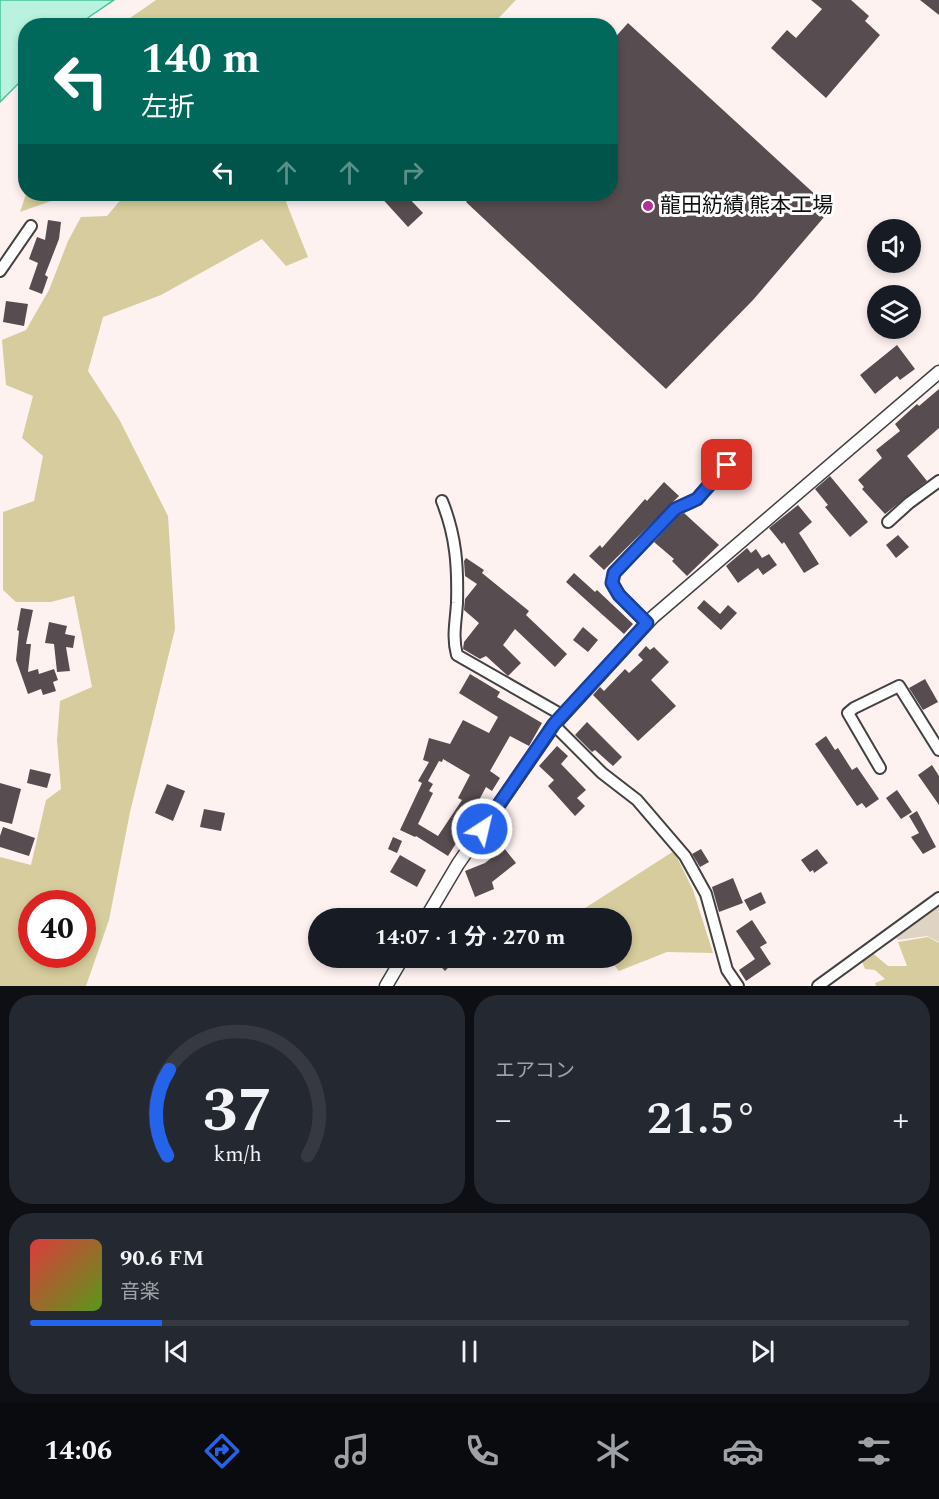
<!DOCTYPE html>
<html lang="ja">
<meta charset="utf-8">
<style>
body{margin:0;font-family:Spectral,"Noto Sans JP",serif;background:#242831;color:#f1f3f6;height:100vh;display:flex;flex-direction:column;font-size:22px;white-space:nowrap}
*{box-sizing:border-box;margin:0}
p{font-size:20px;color:#9ea1a6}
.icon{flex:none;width:33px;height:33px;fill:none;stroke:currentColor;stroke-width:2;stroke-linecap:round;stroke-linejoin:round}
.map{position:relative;height:986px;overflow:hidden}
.side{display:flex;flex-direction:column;gap:9px;padding:9px;background:#0d0f14;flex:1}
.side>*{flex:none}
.hud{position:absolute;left:18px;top:18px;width:600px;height:183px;border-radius:24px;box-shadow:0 3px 9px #0003;background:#00695c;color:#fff;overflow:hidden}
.controls{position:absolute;left:867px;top:219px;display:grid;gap:12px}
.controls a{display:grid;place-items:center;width:54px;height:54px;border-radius:50%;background:#171b24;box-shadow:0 3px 9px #0003;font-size:30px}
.speed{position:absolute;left:18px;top:890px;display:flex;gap:12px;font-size:30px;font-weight:700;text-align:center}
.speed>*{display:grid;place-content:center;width:78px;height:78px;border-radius:50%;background:#171b24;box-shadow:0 3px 9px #0003;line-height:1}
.speed .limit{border:9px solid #d22;background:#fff;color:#111}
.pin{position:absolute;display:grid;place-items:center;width:51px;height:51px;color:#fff;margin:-26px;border-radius:12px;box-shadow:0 3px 9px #0006}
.me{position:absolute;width:66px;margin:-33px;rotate:35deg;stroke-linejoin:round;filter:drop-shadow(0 0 4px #0008)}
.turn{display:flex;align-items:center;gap:21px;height:126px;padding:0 24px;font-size:27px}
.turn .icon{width:78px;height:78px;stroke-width:2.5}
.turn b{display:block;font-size:42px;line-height:51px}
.lanes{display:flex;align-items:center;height:57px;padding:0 24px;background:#0003;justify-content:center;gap:30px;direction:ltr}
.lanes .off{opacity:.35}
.big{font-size:45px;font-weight:700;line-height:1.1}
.side .widget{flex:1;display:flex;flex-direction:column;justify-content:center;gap:9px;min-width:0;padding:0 21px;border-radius:24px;background:#242831}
.side .dial{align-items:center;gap:0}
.dial svg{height:156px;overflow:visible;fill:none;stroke:#363941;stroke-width:7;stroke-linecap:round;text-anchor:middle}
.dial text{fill:#f1f3f6;stroke:none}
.song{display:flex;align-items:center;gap:18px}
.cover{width:72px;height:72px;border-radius:9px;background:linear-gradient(135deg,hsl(0 70% 55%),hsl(90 70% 35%))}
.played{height:6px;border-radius:3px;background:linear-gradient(90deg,#2563eb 15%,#363941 15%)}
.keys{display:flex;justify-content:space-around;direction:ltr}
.heat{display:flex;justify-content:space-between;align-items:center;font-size:33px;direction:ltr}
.side .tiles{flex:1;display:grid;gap:9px;grid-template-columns:1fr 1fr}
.widget:last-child{grid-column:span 2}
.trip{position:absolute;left:308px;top:908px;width:324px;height:60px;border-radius:30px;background:#171b24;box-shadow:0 3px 9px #0003;font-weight:700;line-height:60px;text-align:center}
.menu{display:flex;height:96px;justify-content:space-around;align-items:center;background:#090b0e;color:#9ea1a6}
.menu .icon{width:42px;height:42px}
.menu .current{color:#2563eb}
.menu b{font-size:27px;color:#f1f3f6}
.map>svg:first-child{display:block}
.forest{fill:#d6cc9d;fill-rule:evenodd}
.cemetery{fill:#dfd4c3}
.water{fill:#b9f2de;stroke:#45c49b;stroke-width:1.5}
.building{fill:#574c4f;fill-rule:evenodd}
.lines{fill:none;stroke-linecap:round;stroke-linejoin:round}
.minor-casing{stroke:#424242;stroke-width:14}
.tertiary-casing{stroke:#424242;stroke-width:15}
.minor{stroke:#fff;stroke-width:10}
.tertiary{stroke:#fff;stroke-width:12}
.route-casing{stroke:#184099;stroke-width:15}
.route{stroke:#2563eb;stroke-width:10}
.poi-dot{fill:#b62f97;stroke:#fff;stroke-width:2}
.labels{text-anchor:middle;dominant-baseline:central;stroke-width:6;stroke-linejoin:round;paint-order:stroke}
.poi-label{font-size:21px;fill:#0f0f0f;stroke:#fff;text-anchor:start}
</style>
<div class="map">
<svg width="939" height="986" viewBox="0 0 939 986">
<rect width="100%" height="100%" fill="#fef2f1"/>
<g class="forest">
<path d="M156,0H516L492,25H120Z"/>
<path d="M26,194H71L20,212Z"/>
<path d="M114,194H292L286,202L308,257L286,266L262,239L161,295L103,317L88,371L119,419L168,516L175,629L130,812L109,920L86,986H0V857L31,865L46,800L61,789L57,740L60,701L92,687L74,596L51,602H16L3,590V512L34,501L43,456L22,438L33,396L6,385L2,340L26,330L49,290L68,241L81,217L107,216L124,196ZM32,903H82V954H32Z"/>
<path d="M674,851L693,890L713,953L667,952L619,971L607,957H621V918L571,917Z"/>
<path d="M928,937L939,943V986H876L875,983L885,979L875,970L865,969L861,959L870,951L888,966H907L898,942Z"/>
</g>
<path class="cemetery" d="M939,902V942L927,936L898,940L895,936Z"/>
<path class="water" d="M0,0H114L89,17L80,25L26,26L25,77L0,102Z"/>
<g class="building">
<path d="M811,0H851L869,16L865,21L880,35L826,98L771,48L787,30L796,38L822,9Z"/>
<path d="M920,0H939V15Z"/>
<path d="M628,23L831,209L753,300L666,389L466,202L474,194H610V43Z"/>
<path d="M378,194H405L423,213L408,227Z"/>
<path d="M48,220L61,222L59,239L45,275L48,277L42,294L29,289L38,263L29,259L37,237L45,240Z"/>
<path d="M6,301L28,304L24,326L3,322Z"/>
<path d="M897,345L915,369L900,380L897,376L875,394L860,375Z"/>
<path d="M939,389V428L907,456L927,481L885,514L862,489L864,487L858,480L882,458L876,450L900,431L895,424L917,404L919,406Z"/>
<path d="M830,476L868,522L850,537L825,507L828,505L815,489Z"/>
<path d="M664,482L679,496L604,570L589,556L600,545L602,548L645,499L647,501Z"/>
<path d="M798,505L812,522L799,533L819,564L804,573L784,542L782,544L769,528Z"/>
<path d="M684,513L719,545L687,576L672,561L674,559L654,542L679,515Z"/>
<path d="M898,535L909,547L896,558L886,545Z"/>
<path d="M747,548L751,553L756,549L762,558L769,554L777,565L763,575L758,568L738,583L726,566Z"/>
<path d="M466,558L484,570L482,573L529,611L526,615L567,654L555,667L515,629L503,645L521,663L508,676L486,656L480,659L463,649L464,642L479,623L464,610L465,599L477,584L465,576L464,561Z"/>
<path d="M574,573L595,592L597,590L633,624L624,634L566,582Z"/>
<path d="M704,600L720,614L728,605L737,613L721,630L697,608Z"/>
<path d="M21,608L33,610L26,644H31L28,672L38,669L39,674L54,669L58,680L53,682L56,691L43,695L41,689L28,694L16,660L19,631L17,630Z"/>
<path d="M49,622L67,626L65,634L75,636L73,648L66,647L70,671L57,672L54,644L45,643Z"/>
<path d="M583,627L598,640L588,652L573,640Z"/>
<path d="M646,646L650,650L654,647L669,662L651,680L676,706L638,741L593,695L600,687L604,691L625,669L629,673L643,660L638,655Z"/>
<path d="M470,674L500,692L497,697L542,723L529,746L510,736L490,771L500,778L492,791L486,787L470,817L472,818L448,856L416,836L415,837L400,830L422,783L418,781L429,762L423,760L429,738L450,744L463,720L489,733L498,717L459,693ZM443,759L470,775L458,798L462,800L438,836L418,824L433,793L429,791L433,784L428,781L439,761L442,762Z"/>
<path d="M925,679L938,702L923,710L909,688Z"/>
<path d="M587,722L622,757L613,766L595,750L592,752L575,735Z"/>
<path d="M826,736L835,750L838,748L852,770L857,767L879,799L866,808L862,803L857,806L815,744Z"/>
<path d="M557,746L568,756L561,764L586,790L577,798L585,806L575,816L548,786L554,780L539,766Z"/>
<path d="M932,765L939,776V805L918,775Z"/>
<path d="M30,769L51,774L47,788L27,783Z"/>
<path d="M0,783L21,789L12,824L0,821Z"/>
<path d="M167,784L185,791L173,821L155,813Z"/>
<path d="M897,790L912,812L901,819L886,798Z"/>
<path d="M204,809L225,813L221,831L200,827Z"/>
<path d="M917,811L936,847L923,854L911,837L919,833L909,816Z"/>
<path d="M501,817L511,823L504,837L493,831Z"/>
<path d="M3,827L35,838L29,856L0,847V836Z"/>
<path d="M393,837L402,841L397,853L388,849Z"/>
<path d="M504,848L516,863L492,882L494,889L475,897L465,871L485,863Z"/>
<path d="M701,849L709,862L700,867L692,854Z"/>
<path d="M817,849L828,863L814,873L813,870L810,872L801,860Z"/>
<path d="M400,855L426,870L417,887L390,872Z"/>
<path d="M733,878L743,903L719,912L712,887Z"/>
<path d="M761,892L766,903L750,911L744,900Z"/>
<path d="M752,920L767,943L760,947L771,964L746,981L739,970L755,959L736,931Z"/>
<path d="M432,957H458L445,971Z"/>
</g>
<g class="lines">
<g class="minor-casing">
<g id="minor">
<path d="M0,271L31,226"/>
<path d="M442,501C456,536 458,566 457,603C456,621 452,637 457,655L562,715"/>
<path d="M888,522L909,503L939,481"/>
<path d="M647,623L619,595L612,583L614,573L675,509L697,499L736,452"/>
<path d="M554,725L602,773L637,800L685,856L706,894L727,970L738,986"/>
<path d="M880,768L848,713L854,708L899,686L939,750"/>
<path d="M818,986L939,898"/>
</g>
</g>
<g class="tertiary-casing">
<g id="tertiary">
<path d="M426,918L458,864L554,725L653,617L939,372"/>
<path d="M386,986L403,957"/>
</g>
</g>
<use href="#minor" class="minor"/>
<use href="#tertiary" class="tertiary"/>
</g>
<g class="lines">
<g class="route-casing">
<path id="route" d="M482,829L554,724L647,623L619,595L612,583L614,573L675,509L697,499L727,465"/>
</g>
<use href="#route" class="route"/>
</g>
<circle class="poi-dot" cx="648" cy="206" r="6"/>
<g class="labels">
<g class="poi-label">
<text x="660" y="206">龍田紡績 熊本工場</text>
</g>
</g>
</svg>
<div class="controls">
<a><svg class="icon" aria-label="sound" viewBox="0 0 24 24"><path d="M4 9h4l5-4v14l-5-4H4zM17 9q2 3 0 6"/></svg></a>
<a><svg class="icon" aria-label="layers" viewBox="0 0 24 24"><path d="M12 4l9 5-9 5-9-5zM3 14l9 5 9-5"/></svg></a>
</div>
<div class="speed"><div class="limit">40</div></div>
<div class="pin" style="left:727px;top:465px;background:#d93025"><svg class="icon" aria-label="arrive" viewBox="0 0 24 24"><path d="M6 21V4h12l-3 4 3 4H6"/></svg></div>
<svg class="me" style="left:482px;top:829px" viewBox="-20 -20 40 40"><circle r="17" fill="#2563eb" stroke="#fff" stroke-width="3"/><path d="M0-11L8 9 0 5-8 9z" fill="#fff"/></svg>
<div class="trip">14:07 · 1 分 · 270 m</div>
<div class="hud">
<div class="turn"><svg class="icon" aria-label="left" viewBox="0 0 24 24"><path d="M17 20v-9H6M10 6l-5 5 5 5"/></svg><div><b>140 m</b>左折</div></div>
<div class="lanes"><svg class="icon" aria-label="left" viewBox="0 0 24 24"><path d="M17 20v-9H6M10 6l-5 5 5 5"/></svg><svg class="icon off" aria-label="ahead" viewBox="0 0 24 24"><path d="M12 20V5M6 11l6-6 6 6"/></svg><svg class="icon off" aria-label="ahead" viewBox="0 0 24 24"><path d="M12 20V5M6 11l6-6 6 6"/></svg><svg class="icon off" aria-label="right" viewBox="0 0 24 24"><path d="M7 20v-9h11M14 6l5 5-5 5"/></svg></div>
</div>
</div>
<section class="side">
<div class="tiles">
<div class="widget dial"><svg viewBox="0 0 100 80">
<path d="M14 69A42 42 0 1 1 86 69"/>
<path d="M14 69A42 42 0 0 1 15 25" stroke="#2563eb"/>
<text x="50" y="56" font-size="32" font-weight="700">37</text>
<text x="50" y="72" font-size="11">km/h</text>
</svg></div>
<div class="widget"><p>エアコン</p>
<div class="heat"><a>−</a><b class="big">21.5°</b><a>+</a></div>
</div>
<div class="widget">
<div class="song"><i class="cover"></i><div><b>90.6 FM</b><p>音楽</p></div></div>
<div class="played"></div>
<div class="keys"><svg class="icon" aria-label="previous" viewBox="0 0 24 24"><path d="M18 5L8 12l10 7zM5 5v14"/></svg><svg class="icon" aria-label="pause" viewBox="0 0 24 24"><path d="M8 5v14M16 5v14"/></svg><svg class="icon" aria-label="next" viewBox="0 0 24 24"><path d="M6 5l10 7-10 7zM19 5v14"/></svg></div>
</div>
</div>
</section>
<nav class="menu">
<b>14:06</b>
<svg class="icon current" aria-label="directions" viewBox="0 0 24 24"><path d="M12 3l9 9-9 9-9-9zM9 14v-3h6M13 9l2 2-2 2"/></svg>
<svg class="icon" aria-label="music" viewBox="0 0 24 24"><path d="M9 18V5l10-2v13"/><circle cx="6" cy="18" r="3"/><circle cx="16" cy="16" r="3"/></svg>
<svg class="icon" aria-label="phone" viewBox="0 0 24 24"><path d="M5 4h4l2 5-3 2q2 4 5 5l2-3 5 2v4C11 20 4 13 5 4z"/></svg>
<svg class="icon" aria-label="climate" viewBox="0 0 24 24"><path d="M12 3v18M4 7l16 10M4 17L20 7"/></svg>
<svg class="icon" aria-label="car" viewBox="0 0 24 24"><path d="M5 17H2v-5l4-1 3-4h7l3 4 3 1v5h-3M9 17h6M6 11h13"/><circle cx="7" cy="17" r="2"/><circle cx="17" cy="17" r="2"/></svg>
<svg class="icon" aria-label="filters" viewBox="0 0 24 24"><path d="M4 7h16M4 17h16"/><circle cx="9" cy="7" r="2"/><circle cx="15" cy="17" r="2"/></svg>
</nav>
